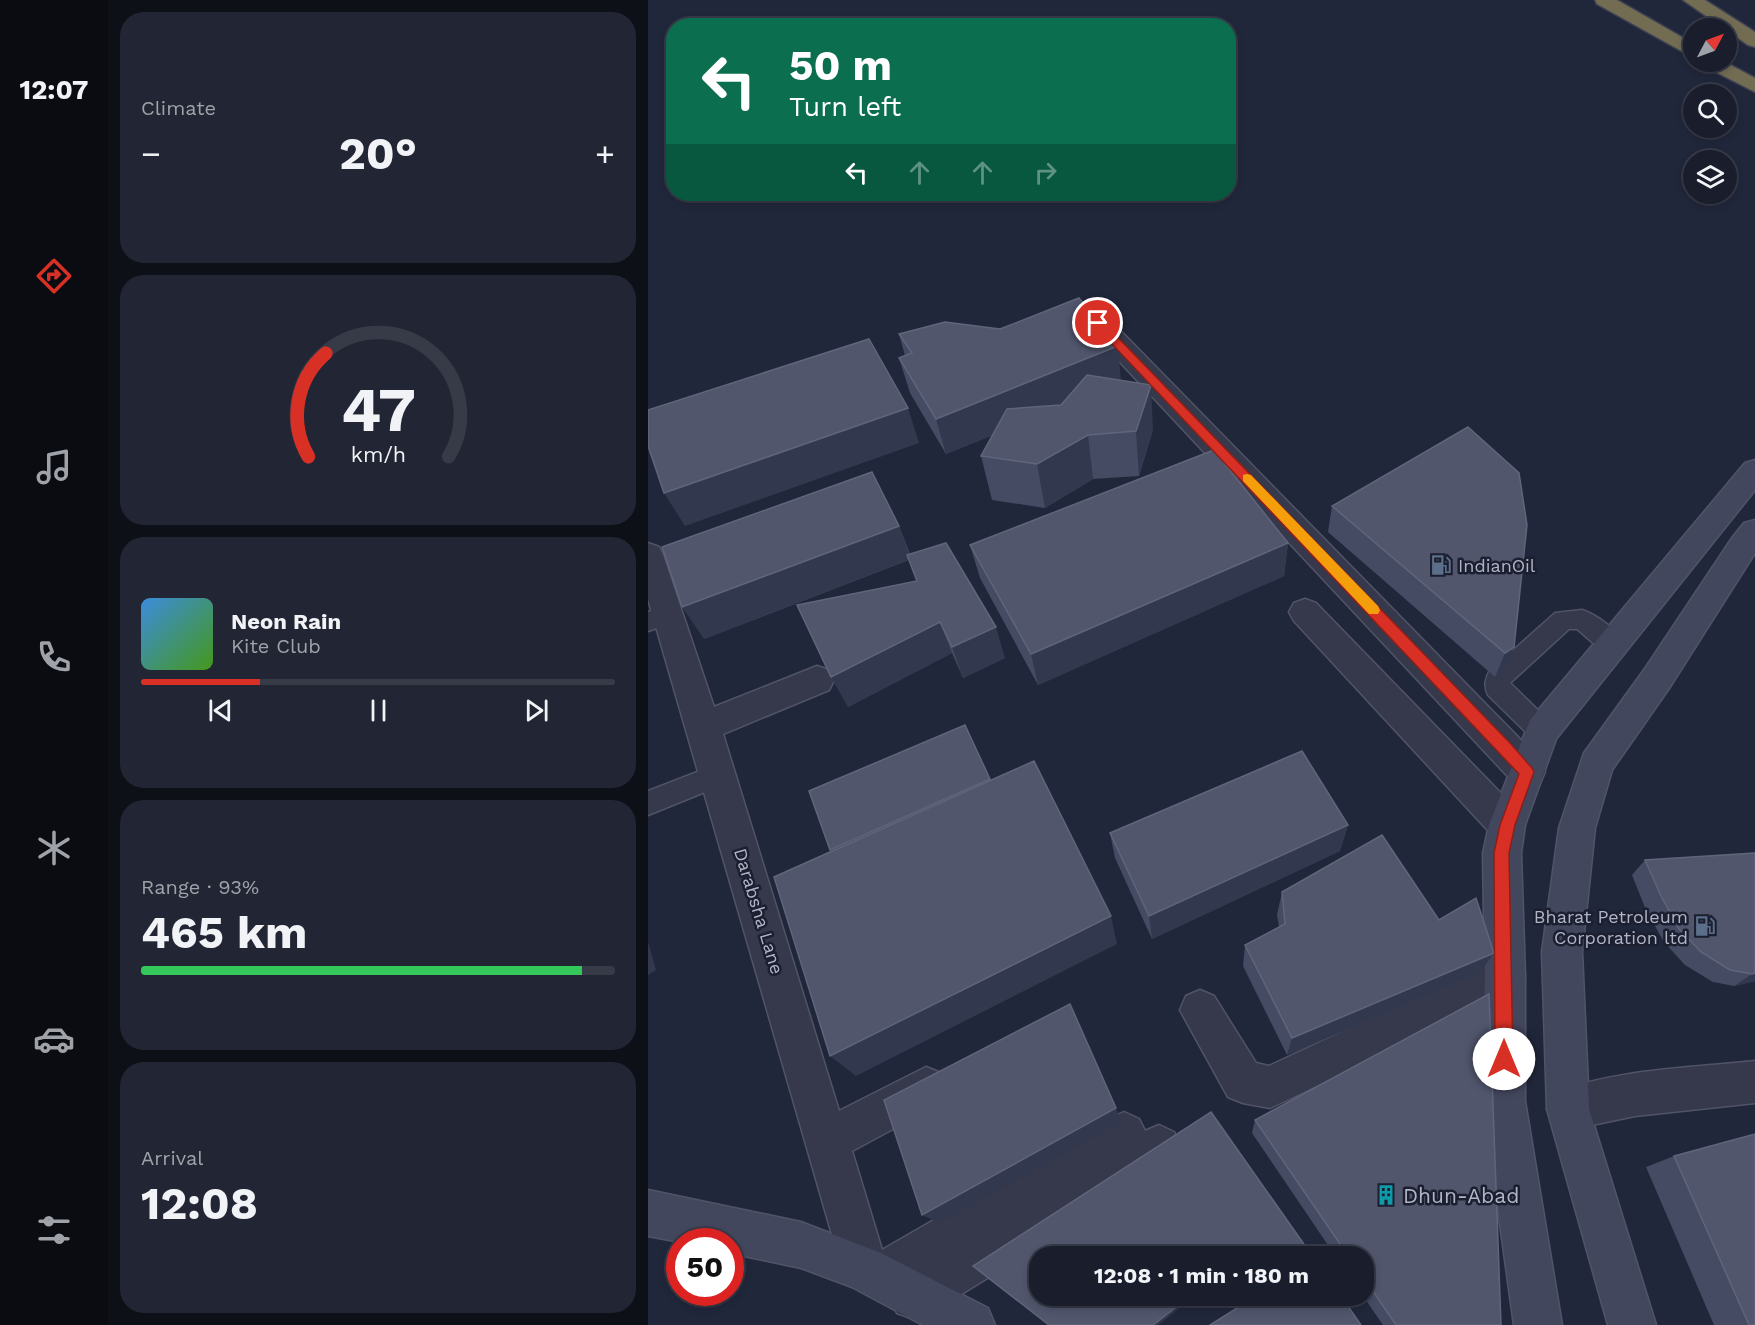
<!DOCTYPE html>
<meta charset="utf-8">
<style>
body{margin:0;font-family:"Work Sans",sans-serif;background:#222634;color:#f1f3f6;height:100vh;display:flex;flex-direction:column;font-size:22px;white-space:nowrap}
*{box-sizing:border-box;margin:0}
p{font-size:20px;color:#9fa2a9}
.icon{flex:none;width:33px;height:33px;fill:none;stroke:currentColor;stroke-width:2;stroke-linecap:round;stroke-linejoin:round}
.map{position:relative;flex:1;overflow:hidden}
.side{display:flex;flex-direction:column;gap:12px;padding:12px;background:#0e1018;width:540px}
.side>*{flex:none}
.top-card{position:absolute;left:18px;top:18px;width:570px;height:183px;border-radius:24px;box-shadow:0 3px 9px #0003,0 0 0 2px #373b48;background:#0b6e4f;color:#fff;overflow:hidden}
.needle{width:39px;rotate:49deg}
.controls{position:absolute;left:1035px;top:18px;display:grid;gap:12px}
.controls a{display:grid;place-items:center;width:54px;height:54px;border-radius:50%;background:#191d2c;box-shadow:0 3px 9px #0003,0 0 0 2px #373b48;font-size:30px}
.speed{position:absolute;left:18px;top:1228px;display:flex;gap:12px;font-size:30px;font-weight:700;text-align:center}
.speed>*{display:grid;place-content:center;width:78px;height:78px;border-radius:50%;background:#191d2c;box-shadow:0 3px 9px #0003,0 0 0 2px #373b48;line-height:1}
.speed .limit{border:9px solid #d22;background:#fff;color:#111}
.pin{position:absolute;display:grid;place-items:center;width:51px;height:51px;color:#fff;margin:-26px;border:3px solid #fff;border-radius:50%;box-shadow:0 2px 6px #0007}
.me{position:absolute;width:66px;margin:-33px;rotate:0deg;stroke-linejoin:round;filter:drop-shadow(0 0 4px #0008)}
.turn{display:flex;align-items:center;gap:21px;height:126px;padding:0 24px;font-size:27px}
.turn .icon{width:78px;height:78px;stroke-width:2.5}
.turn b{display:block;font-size:42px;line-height:51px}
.lanes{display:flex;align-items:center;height:57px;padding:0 24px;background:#0003;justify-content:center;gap:30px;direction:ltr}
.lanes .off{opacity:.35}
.big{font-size:45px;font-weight:700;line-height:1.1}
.side .tile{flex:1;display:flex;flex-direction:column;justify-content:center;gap:9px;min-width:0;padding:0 21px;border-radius:24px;background:#222634}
.side .dial{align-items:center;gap:0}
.dial svg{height:156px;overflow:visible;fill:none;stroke:#373b48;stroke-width:7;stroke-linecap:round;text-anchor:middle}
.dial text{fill:#f1f3f6;stroke:none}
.song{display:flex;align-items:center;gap:18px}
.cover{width:72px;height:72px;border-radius:9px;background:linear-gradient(135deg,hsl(210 70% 55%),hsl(100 70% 35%))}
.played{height:6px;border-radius:3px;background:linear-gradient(90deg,#d93025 25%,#373b48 25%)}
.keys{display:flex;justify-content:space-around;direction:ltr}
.heat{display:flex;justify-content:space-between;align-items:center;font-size:33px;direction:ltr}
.charge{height:9px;border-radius:4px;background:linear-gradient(90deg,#34c759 93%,#373b48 0)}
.trip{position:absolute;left:381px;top:1246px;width:345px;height:60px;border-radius:24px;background:#191d2c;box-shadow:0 3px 9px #0003,0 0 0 2px #373b48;font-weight:700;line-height:60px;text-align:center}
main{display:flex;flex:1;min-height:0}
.dock{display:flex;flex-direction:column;width:108px;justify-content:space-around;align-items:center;background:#0a0c12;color:#9fa2a9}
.dock .icon{width:42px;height:42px}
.dock .active{color:#d93025}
.dock b{font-size:27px;color:#f1f3f6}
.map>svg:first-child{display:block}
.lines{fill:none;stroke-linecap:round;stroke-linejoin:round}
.service-casing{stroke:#505466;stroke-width:3}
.minor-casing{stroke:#505466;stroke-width:3}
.secondary-casing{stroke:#505466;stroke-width:3}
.motorway-casing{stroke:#3d4153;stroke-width:3}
.service{fill:#35394b;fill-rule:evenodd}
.minor{fill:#35394b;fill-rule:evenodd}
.secondary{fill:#43475e;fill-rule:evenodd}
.motorway{fill:#716c52;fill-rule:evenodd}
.wall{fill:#454b63}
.shaded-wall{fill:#32384e}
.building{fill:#51566d;stroke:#60657b;stroke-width:1.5}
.route{fill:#d93025;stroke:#8d1f18;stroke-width:1.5}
.slow{fill:#f59e0b}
.labels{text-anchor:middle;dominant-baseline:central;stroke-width:5;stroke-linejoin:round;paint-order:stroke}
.poi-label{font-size:18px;fill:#b0b4c7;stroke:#1b1f30;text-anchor:start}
.street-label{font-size:18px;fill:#b0b4c7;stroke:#1b1f30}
.near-poi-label{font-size:21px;fill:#b0b4c7;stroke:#1b1f30;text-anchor:start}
</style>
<main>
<nav class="dock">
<b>12:07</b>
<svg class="icon active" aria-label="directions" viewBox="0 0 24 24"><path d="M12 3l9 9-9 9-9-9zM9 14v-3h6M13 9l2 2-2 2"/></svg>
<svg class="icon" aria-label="music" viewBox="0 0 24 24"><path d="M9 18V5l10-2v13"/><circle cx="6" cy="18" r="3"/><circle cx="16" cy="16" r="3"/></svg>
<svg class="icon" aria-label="phone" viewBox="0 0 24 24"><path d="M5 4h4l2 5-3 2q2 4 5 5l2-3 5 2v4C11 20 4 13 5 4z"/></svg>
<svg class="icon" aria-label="climate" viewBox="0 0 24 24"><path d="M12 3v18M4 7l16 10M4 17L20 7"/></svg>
<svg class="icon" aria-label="car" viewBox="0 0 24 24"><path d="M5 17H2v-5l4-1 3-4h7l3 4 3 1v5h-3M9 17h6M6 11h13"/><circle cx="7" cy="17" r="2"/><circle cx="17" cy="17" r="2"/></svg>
<svg class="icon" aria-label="filters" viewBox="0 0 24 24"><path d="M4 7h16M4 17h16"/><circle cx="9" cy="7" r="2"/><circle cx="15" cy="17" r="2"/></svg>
</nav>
<section class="side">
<div class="tile"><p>Climate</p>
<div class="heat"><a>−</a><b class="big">20°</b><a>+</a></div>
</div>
<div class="tile dial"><svg viewBox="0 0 100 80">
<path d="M14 69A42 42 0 1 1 86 69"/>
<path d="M14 69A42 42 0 0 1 23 16" stroke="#d93025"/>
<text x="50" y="56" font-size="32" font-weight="700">47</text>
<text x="50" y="72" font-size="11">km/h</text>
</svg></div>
<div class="tile">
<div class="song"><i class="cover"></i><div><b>Neon Rain</b><p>Kite Club</p></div></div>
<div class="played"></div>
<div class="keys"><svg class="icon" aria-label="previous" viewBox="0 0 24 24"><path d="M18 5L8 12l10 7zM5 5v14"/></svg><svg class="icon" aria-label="pause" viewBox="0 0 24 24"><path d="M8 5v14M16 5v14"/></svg><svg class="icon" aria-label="next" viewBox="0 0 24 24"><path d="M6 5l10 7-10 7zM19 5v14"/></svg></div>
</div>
<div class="tile"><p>Range · 93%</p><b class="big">465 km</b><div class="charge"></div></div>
<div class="tile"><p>Arrival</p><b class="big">12:08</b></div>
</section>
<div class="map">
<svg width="1107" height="1325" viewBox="0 0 1107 1325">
<rect width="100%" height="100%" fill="#21273b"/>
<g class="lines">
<g class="service-casing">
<g id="service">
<path d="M21,605L29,607L33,614L29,621L0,631V612Z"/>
<path d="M934,610C949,615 971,631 978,645L974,652C957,658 942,639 929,629H921L862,683L903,723L907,731L903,739L894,742L885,739L840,695C836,686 837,681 841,672L907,613Z"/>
<path d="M70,764L79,767L83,775L79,783L0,815V791Z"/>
</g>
</g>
<g class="minor-casing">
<g id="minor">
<path d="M450,315L459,317L869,736L892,761L897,772L892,783L879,788L866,783L441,329L437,323L441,317Z"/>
<path d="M0,543L11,547L15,555L66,707L169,666L181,670L186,680L181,690L75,734L191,1111L278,1067L293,1073L299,1088L293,1103L204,1151L234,1250L461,1119L476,1112L491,1119L497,1131L511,1125L526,1132L533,1147L526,1162L283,1313L266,1319L249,1313L243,1296L232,1300L201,1285L194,1269L0,599Z"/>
<path d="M657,599L668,603L872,813L877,825L872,837L859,842L846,837L646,621L641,612L646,603Z"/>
<path d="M857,956L871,962L877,976L871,990L622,1108L595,1103L580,1097L532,1010L538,996L552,990L566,996L608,1063L621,1066Z"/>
<path d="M1107,1061V1103L987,1116L920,1130L905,1124L899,1109L905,1094C965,1069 1042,1068 1107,1061Z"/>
</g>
</g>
<g class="secondary-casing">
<g id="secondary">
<path d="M1107,460V490L908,739L877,825L873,853L877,976V1101L914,1325H866L835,1101L837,976L835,853L841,825L882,720L1097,463Z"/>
<path d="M1107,520V553L1020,690L964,770L947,828L934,952L941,1109L1008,1325H960L899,1109L894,952L911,828L936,753L996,670L1084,538L1096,523Z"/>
<path d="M0,1190L153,1222L233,1253L340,1308L347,1325H275L204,1287L153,1268L82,1253V1242H32L0,1236Z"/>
</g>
</g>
<g class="motorway-casing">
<g id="motorway">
<path d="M947,0H969L1046,44V58L949,4Z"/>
<path d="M1035,0H1057L1107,32V47L1100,45Z"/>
<path d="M1053,62H1077L1107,78V92L1056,66Z"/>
</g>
</g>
<use href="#service" class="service"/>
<use href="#minor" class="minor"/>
<use href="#secondary" class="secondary"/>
<use href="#motorway" class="motorway"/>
</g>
<g class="wall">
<path d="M251,334L473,380L505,430L491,476L445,479L397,508L344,500L333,456L345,435L298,454L262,393L251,358L257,356Z"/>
<path d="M684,506L879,525L855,670L847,677L680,532Z"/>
<path d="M251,526L262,554L357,658L315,678L304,653L200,707L269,581L261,560L56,639Z"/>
<path d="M640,543L636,576L390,685L332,578L322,545Z"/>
<path d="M700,825L692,851L504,939L467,858L462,833Z"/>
<path d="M1107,853V981L1086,986L1065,982L1037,965L1016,942L998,910L984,875L997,860Z"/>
<path d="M634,892L791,920L846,953L831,974L639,1055L595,966L597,945L631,927L629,915Z"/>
<path d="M607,1120L853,1325H735L715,1296L716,1257H688L604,1133Z"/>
<path d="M1026,1156L1107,1325H1066L998,1167Z"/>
</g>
<g class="shaded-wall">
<path d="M470,346L473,382L298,454L288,419Z"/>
<path d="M503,385L505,430L491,476L488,431Z"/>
<path d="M260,408L271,443L37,526L16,493Z"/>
<path d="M440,435L445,479L397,508L389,464Z"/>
<path d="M251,526L263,559L56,639L34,607Z"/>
<path d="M640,543L636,576L390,685L383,654Z"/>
<path d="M292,622L304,653L200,707L183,677Z"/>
<path d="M348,627L357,658L315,678L304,647Z"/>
<path d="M866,647L855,670L847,677L857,653Z"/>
<path d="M342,779L352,806L201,874L182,850Z"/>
<path d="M700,825L692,851L504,939L501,916Z"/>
<path d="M463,916L469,944L208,1076L182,1056Z"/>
<path d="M0,942L8,970L0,975Z"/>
<path d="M846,953L831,974L639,1055L644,1038Z"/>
<path d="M1107,973V981L1086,986L1104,974Z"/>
<path d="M468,1108L473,1122L291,1223L274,1215Z"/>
<path d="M542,1296H547L510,1325H505Z"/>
</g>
<g class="building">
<path d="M431,298L470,346L288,419L251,358L264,353L251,334L297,322L352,329Z"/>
<path d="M221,339L260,408L16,493L0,446V410Z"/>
<path d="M439,375L503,385L488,431L440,435L389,464L333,456L359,409L413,405Z"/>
<path d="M820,427L871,473L879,525L866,647L857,653L684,506Z"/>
<path d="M566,450L640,543L383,654L322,545Z"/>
<path d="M224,472L251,526L34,607L14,547Z"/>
<path d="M298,543L348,627L304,647L292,622L183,677L149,605L269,581L259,555Z"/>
<path d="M317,725L342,779L182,850L161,791Z"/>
<path d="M654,751L700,825L501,916L462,833Z"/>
<path d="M386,761L463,916L182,1056L126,877Z"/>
<path d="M734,835L791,920L828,898L846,953L644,1038L597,945L637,924L634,892Z"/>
<path d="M1107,853V973L1104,974L1082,970L1053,952L1031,929L1013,896L997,860Z"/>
<path d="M841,994L853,1325H748L716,1278V1257H701L607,1120Z"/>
<path d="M422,1004L468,1108L274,1215L236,1100Z"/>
<path d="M563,1112L665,1257H392V1296H542L505,1325H401L325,1266Z"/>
<path d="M1107,1134V1325H1101L1026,1156Z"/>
<path d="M608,1296H693L713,1325H562Z"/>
</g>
<path class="route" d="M450,319L453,320L862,743L884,768L886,772L867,825L861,853L865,1059L862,1065L856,1068L850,1065L847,1059L846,853L852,825L871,774L446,325L444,323Z"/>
<path class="slow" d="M599,474L603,475L730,606L732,610L730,614H721L595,481V475Z"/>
<defs>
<g id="fuel-bare" transform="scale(1.62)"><path d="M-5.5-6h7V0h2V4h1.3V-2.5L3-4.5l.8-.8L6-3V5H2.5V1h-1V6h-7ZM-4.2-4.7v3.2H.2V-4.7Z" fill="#5c6f8a" stroke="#1b1f30" stroke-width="2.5" paint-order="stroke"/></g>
<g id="building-bare" transform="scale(1.62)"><path d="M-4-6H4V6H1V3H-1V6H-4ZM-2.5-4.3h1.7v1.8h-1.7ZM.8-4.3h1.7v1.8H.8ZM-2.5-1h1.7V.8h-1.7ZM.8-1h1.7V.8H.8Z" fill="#0f9aa8" stroke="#1b1f30" stroke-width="2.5" paint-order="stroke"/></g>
</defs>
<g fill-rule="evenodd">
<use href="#fuel-bare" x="793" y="565"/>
<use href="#fuel-bare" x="1057" y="926"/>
<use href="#building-bare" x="738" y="1195"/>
</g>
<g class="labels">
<g class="poi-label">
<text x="810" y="565">IndianOil</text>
<text x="1040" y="916" text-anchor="end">Bharat Petroleum<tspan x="1040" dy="21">Corporation ltd</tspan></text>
</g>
<g class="street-label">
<text transform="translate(111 911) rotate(73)">Darabsha Lane</text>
</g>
<g class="near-poi-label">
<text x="755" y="1195">Dhun-Abad</text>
</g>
</g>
</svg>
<div class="controls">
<a><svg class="needle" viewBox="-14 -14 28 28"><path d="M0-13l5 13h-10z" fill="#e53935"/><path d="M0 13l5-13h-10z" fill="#9fa2a9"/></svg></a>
<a><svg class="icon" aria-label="search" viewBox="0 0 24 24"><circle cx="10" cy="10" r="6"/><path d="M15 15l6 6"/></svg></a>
<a><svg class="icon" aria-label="layers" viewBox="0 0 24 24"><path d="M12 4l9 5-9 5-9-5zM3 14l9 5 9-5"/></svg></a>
</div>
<div class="speed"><div class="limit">50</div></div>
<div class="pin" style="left:450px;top:323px;background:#d93025"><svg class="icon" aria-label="arrive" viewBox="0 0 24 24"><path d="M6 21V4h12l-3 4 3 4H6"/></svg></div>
<svg class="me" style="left:856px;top:1059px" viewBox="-20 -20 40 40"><circle r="19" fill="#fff"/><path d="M0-13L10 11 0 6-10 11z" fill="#d93025"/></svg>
<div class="trip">12:08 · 1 min · 180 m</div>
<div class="top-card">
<div class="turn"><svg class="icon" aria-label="left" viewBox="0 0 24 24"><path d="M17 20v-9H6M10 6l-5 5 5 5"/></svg><div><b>50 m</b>Turn left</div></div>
<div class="lanes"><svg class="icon" aria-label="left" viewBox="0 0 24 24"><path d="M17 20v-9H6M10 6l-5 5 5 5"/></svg><svg class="icon off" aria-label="ahead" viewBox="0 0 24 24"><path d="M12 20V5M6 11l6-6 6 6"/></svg><svg class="icon off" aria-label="ahead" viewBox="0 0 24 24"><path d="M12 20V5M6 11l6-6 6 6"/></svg><svg class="icon off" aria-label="right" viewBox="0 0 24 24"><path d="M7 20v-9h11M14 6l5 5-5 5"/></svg></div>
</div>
</div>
</main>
